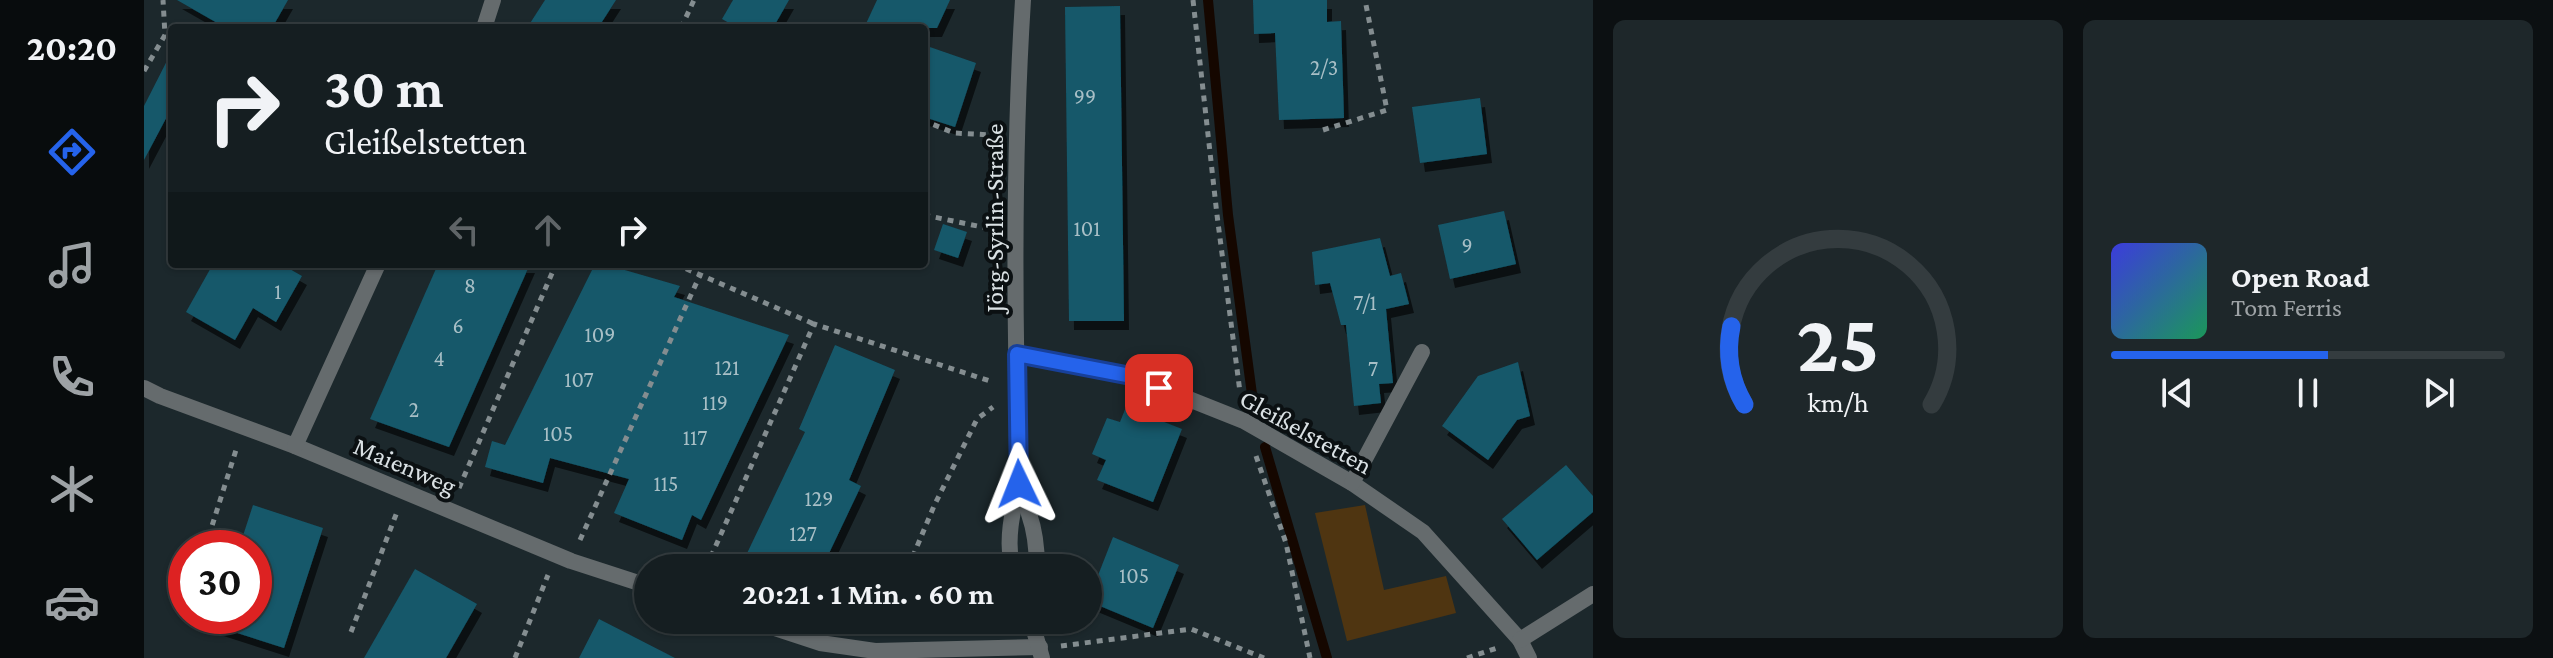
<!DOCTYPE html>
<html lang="de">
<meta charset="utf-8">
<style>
body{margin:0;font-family:"Crimson Pro",serif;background:#1e272a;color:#f1f3f6;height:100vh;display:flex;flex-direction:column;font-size:30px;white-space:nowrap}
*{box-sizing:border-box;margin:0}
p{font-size:26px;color:#9da2a5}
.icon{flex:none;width:44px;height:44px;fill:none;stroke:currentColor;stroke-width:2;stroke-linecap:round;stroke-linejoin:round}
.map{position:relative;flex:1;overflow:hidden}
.panel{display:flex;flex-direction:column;gap:20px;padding:20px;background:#0c1012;width:960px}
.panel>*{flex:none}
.banner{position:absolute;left:24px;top:24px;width:760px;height:244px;border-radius:8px;box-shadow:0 2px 6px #0004,0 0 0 2px #343c3f;background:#151e21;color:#f1f3f6;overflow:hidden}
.speed{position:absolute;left:24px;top:530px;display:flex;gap:16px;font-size:40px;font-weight:700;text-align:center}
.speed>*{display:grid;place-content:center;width:104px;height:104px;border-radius:50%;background:#151e21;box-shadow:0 2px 6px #0004,0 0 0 2px #343c3f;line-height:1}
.speed .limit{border:12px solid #d22;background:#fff;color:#111}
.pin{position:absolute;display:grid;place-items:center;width:68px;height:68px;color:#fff;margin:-34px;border-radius:16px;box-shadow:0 4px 12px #0006}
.me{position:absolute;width:88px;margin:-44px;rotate:358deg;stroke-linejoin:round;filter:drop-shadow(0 0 6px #0008)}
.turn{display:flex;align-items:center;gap:28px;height:168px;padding:0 24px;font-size:36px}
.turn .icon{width:104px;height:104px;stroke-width:2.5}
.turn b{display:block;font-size:56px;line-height:68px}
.lanes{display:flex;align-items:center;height:76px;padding:0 24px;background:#0003;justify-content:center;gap:40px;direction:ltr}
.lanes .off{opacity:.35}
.panel .widget{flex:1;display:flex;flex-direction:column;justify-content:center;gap:12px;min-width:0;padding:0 28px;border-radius:12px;background:#1e272a}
.panel .dial{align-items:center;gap:0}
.dial svg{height:208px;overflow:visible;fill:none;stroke:#343c3f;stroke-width:7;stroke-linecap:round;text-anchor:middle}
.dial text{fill:#f1f3f6;stroke:none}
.song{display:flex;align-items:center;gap:24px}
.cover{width:96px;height:96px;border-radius:12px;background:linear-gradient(135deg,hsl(240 70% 55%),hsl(150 70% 35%))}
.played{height:8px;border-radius:4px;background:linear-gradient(90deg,#2563eb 55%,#343c3f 55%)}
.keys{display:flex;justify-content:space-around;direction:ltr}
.panel .tiles{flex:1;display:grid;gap:20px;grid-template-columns:repeat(2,1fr)}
.trip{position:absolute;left:490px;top:554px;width:468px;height:80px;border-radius:40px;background:#151e21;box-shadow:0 2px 6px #0004,0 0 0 2px #343c3f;font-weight:700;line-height:80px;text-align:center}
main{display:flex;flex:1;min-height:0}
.tab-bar{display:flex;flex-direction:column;width:144px;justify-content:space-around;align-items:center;background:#080c0d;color:#9da2a5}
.tab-bar .icon{width:56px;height:56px}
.tab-bar .on{color:#2563eb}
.tab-bar b{font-size:36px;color:#f1f3f6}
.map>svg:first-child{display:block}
.green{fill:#4f3511}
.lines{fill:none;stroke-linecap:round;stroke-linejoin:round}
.stream{stroke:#150700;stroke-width:10}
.building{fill:#14586b;filter:url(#shadow)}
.path{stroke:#848d90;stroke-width:5;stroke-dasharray:6 6;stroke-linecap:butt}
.minor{stroke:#656b6d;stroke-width:16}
.route-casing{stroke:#184099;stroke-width:20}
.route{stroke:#2563eb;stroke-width:14}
.labels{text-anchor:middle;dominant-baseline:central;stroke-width:8;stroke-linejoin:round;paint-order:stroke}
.number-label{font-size:22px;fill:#a8bfc6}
.street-label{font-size:26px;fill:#dae1e4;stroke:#0b1012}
</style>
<main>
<nav class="tab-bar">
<b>20:20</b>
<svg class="icon on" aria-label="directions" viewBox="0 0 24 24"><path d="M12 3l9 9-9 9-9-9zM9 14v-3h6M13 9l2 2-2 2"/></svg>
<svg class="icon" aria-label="music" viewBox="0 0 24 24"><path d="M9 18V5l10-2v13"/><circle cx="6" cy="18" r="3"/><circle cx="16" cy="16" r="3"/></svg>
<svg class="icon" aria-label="phone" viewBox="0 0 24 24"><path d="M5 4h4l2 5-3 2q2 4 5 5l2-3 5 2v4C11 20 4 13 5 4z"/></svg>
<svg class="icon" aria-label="climate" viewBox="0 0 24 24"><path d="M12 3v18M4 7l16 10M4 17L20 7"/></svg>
<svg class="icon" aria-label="car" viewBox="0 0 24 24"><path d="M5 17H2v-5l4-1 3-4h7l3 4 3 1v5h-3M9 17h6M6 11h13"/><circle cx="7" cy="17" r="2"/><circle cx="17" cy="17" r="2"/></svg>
</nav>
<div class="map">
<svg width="1449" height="658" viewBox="0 0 1449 658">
<defs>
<filter id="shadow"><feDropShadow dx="5" dy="9" stdDeviation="0" flood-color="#0009"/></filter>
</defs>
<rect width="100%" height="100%" fill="#1c282c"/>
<path class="green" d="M1221,505L1240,590L1302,576L1312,613L1203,641L1171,513Z"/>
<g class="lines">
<g class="stream">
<path d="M1064,0L1084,215L1110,409"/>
<path d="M1121,447L1183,658"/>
</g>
</g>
<g class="building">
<path d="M33,0H144L128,28H82Z"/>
<path d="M401,0H472L454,28H383Z"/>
<path d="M589,0H645L629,28H594L578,19Z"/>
<path d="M733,0H806L793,28H720Z"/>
<path d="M1109,0H1183V22L1197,21L1200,118L1135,120L1131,33L1110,34Z"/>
<path d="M976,6L980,321H925L921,7Z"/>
<path d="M780,45L832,63L811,127L780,117Z"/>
<path d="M28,51V107L0,160V106Z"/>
<path d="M1336,98L1343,154L1276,163L1268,107Z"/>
<path d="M1360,211L1372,264L1306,279L1294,225Z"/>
<path d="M799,224L823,232L814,258L790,250Z"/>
<path d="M1236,238L1246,276L1257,273L1265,304L1242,309L1249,383L1235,384L1237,403L1210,406L1202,325H1197L1186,283L1171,285L1168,252Z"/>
<path d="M69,264H137L158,276L132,322L109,308L91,340L42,312Z"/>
<path d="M294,264H386L305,447L226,419Z"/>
<path d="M451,264H460L536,286L530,297L645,335L557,520L548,515L538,540L470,513L485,479L406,458L399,483L341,467L348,441L361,445Z"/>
<path d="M691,345L751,370L705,480L717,486L678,568H596L661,432L655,429Z"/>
<path d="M1374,362L1386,416L1373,420L1344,460L1298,426L1334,376Z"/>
<path d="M982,407L1038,429L1009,502L953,480L962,460L948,454L963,418L976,422Z"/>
<path d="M1422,465L1449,496V512L1393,560L1358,519Z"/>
<path d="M109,505L179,528L140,648L59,622L60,616H110V548H95Z"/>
<path d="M969,537L1035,565L1009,628L944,601Z"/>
<path d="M271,569L333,604L302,658H220Z"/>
<path d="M455,619L531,658H435Z"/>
</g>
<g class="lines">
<g class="path">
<path d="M1049,0L1073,215L1096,392"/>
<path d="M537,28L550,0"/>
<path d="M0,71L21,35L19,0"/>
<path d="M780,118L783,122L810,133L848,135"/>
<path d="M1179,130L1243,110L1221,0"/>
<path d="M780,215L848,229"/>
<path d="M531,264L670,324"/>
<path d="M1112,456L1142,543L1166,658"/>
<path d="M315,488L412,264"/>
<path d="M436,540L556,275"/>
<path d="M61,548L92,450"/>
<path d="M562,568L670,324L849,382"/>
<path d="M764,568L790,506L833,419L849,407"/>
<path d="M207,632L253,512"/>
<path d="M917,646L1047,629L1120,658"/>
<path d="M371,658L404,575"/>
<path d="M1323,658L1353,648"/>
</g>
<g class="minor">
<path d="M879,0C869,157 870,316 875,473C876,488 881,500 885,514C891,531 893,550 893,568"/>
<path d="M340,28L349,0"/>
<path d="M873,354L987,376L1100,421L1208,483L1279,532L1376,640L1385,658"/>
<path d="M0,388L16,396L151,446L427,561L504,586"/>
<path d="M151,446L234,264"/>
<path d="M1208,483L1278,352"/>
<path d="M868,568C862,539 868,513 875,485"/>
<path d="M606,620L676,643L731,651L896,647"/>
<path d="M887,620L898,658"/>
<path d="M1376,640L1449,594"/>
</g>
</g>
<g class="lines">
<g class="route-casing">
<path id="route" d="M875,484L873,354L987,376L1015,388"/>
</g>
<use href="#route" class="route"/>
</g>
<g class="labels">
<g class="number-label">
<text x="1180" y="67">2/3</text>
<text x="941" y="96">99</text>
<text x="943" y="228">101</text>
<text x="1323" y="245">9</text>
<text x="326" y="285">8</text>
<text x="134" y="291">1</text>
<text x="1221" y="302">7/1</text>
<text x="314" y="325">6</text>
<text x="456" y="334">109</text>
<text x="295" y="358">4</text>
<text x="583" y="367">121</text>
<text x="1229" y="368">7</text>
<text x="435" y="379">107</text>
<text x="571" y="402">119</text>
<text x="270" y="409">2</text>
<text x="414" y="433">105</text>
<text x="551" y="437">117</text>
<text x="522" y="483">115</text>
<text x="675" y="498">129</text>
<text x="659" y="533">127</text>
<text x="990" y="575">105</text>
</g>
<g class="street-label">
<text transform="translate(850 218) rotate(-90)">Jörg-Syrlin-Straße</text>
<text transform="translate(1162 432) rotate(29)">Gleißelstetten</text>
<text transform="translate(261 466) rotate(23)">Maienweg</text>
</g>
</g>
</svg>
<div class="speed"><div class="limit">30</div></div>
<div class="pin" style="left:1015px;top:388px;background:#d93025"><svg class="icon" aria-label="arrive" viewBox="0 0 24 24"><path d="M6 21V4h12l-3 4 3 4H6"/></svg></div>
<svg class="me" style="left:875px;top:484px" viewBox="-20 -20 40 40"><path d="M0-17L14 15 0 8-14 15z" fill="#2563eb" stroke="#fff" stroke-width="4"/></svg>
<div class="trip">20:21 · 1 Min. · 60 m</div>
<div class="banner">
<div class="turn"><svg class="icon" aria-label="right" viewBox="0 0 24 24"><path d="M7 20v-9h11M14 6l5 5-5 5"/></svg><div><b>30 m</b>Gleißelstetten</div></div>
<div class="lanes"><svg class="icon off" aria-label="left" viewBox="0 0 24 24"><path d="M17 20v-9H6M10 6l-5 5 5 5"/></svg><svg class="icon off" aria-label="ahead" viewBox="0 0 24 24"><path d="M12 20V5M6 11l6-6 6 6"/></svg><svg class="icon" aria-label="right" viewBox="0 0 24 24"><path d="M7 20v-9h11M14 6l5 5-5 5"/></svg></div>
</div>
</div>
<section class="panel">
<div class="tiles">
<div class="widget dial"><svg viewBox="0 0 100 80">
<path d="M14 69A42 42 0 1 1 86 69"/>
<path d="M14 69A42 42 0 0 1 9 39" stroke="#2563eb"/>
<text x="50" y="56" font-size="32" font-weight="700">25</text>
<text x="50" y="72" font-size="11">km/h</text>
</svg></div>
<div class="widget">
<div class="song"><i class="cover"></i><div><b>Open Road</b><p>Tom Ferris</p></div></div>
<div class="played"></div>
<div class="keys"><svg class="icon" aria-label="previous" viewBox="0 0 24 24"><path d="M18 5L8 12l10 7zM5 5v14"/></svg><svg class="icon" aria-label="pause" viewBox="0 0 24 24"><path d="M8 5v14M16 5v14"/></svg><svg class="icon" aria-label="next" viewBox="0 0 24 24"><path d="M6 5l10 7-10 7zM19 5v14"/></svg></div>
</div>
</div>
</section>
</main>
